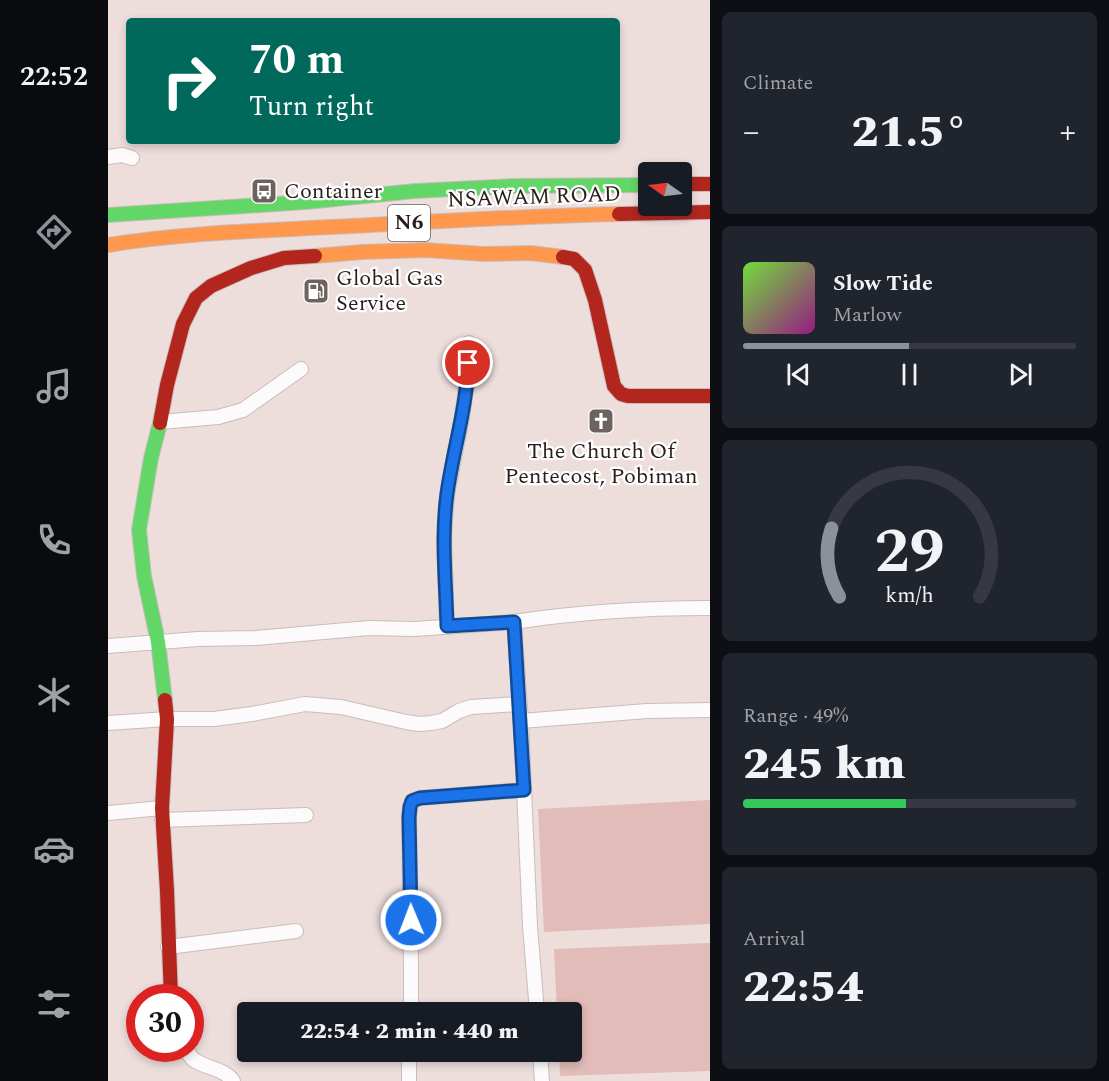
<!DOCTYPE html>
<meta charset="utf-8">
<style>
body{margin:0;font-family:Spectral,serif;background:#20242c;color:#f1f3f6;height:100vh;display:flex;flex-direction:column;font-size:22px;white-space:nowrap}
*{box-sizing:border-box;margin:0}
p{font-size:20px;color:#9ea1a6}
.icon{flex:none;width:33px;height:33px;fill:none;stroke:currentColor;stroke-width:2;stroke-linecap:round;stroke-linejoin:round}
.map{position:relative;flex:1;overflow:hidden}
.panel{display:flex;flex-direction:column;gap:12px;padding:12px;background:#0d0f14;width:399px}
.panel>*{flex:none}
.top-card{position:absolute;left:18px;top:18px;width:494px;height:126px;border-radius:6px;box-shadow:0 3px 9px #0003;background:#00695c;color:#fff;overflow:hidden}
.needle{width:39px;rotate:284deg}
.fabs{position:absolute;left:530px;top:162px;display:grid;gap:12px}
.fabs a{display:grid;place-items:center;width:54px;height:54px;border-radius:6px;background:#171b24;box-shadow:0 3px 9px #0003;font-size:30px}
.speed{position:absolute;left:18px;top:984px;display:flex;gap:12px;font-size:30px;font-weight:700;text-align:center}
.speed>*{display:grid;place-content:center;width:78px;height:78px;border-radius:50%;background:#171b24;box-shadow:0 3px 9px #0003;line-height:1}
.speed .limit{border:9px solid #d22;background:#fff;color:#111}
.pin{position:absolute;display:grid;place-items:center;width:51px;height:51px;color:#fff;margin:-26px;border:3px solid #fff;border-radius:50%;box-shadow:0 2px 6px #0007}
.me{position:absolute;width:66px;margin:-33px;rotate:359deg;stroke-linejoin:round;filter:drop-shadow(0 0 4px #0008)}
.turn{display:flex;align-items:center;gap:21px;height:126px;padding:0 24px;font-size:27px}
.turn .icon{width:78px;height:78px;stroke-width:2.5}
.turn b{display:block;font-size:42px;line-height:51px}
.big{font-size:45px;font-weight:800;line-height:1.1}
.panel .tile{flex:1;display:flex;flex-direction:column;justify-content:center;gap:9px;min-width:0;padding:0 21px;border-radius:9px;background:#20242c}
.panel .dial{align-items:center;gap:0}
.dial svg{height:156px;overflow:visible;fill:none;stroke:#363941;stroke-width:7;stroke-linecap:round;text-anchor:middle}
.dial text{fill:#f1f3f6;stroke:none}
.song{display:flex;align-items:center;gap:18px}
.cover{width:72px;height:72px;border-radius:9px;background:linear-gradient(135deg,hsl(100 70% 55%),hsl(310 70% 35%))}
.played{height:6px;border-radius:3px;background:linear-gradient(90deg,#8c9099 50%,#363941 50%)}
.keys{display:flex;justify-content:space-around;direction:ltr}
.heat{display:flex;justify-content:space-between;align-items:center;font-size:33px;direction:ltr}
.charge{height:9px;border-radius:4px;background:linear-gradient(90deg,#34c759 49%,#363941 0)}
.trip{position:absolute;left:129px;top:1002px;width:345px;height:60px;border-radius:6px;background:#171b24;box-shadow:0 3px 9px #0003;font-weight:800;line-height:60px;text-align:center}
main{display:flex;flex:1;min-height:0}
.menu{display:flex;flex-direction:column;width:108px;justify-content:space-around;align-items:center;background:#090b0e;color:#9ea1a6}
.menu .icon{width:42px;height:42px}
.menu .current{color:#8c9099}
.menu b{font-size:27px;color:#f1f3f6}
.map>svg:first-child{display:block}
.park{fill:#e1bcb8}
.lines{fill:none;stroke-linecap:round;stroke-linejoin:round}
.street-casing{stroke:#c9bdbb;stroke-width:16}
.fast-casing{stroke:#c9bdbb;stroke-width:16}
.slow-casing{stroke:#c9bdbb;stroke-width:16}
.jam-casing{stroke:#c9bdbb;stroke-width:16}
.street{stroke:#fcfafa;stroke-width:14}
.fast{stroke:#63d668;stroke-width:14}
.slow{stroke:#ff974d;stroke-width:14}
.jam{stroke:#b3261e;stroke-width:14}
.route-casing{stroke:#114b97;stroke-width:15}
.route{stroke:#1a73e8;stroke-width:10}
.labels{text-anchor:middle;dominant-baseline:central;stroke-width:4.5;stroke-linejoin:round;paint-order:stroke}
.shield{fill:#fff;stroke:#686261;stroke-width:1.5}
.shield-label{font-size:21px;font-weight:bold;fill:#281f1d}
.poi-label{font-size:22px;fill:#281f1d;stroke:#fff;text-anchor:start}
.street-label{font-size:22px;fill:#281f1d;stroke:#fff}
</style>
<main>
<nav class="menu">
<b>22:52</b>
<svg class="icon current" aria-label="directions" viewBox="0 0 24 24"><path d="M12 3l9 9-9 9-9-9zM9 14v-3h6M13 9l2 2-2 2"/></svg>
<svg class="icon" aria-label="music" viewBox="0 0 24 24"><path d="M9 18V5l10-2v13"/><circle cx="6" cy="18" r="3"/><circle cx="16" cy="16" r="3"/></svg>
<svg class="icon" aria-label="phone" viewBox="0 0 24 24"><path d="M5 4h4l2 5-3 2q2 4 5 5l2-3 5 2v4C11 20 4 13 5 4z"/></svg>
<svg class="icon" aria-label="climate" viewBox="0 0 24 24"><path d="M12 3v18M4 7l16 10M4 17L20 7"/></svg>
<svg class="icon" aria-label="car" viewBox="0 0 24 24"><path d="M5 17H2v-5l4-1 3-4h7l3 4 3 1v5h-3M9 17h6M6 11h13"/><circle cx="7" cy="17" r="2"/><circle cx="17" cy="17" r="2"/></svg>
<svg class="icon" aria-label="filters" viewBox="0 0 24 24"><path d="M4 7h16M4 17h16"/><circle cx="9" cy="7" r="2"/><circle cx="15" cy="17" r="2"/></svg>
</nav>
<div class="map">
<svg width="602" height="1081" viewBox="0 0 602 1081">
<rect width="100%" height="100%" fill="#eddedc"/>
<g class="park">
<path d="M602,800V924L436,932L430,809Z"/>
<path d="M602,943V1071L452,1076L451,1052H464V1012H449L446,949Z"/>
</g>
<g class="lines">
<g class="street-casing">
<g id="street">
<path d="M0,157L14,155L24,158"/>
<path d="M52,422L110,417L135,410L193,369"/>
<path d="M339,626L336,536L339,495L354,417L359,382L361,343"/>
<path d="M0,646L90,639L148,638L261,628L307,629L406,622"/>
<path d="M413,721L539,711L602,710"/>
<path d="M0,723L59,719H106L144,714L197,704L233,707L298,722L311,724L323,723L334,721L351,711L363,707L411,704"/>
<path d="M0,813L54,808"/>
<path d="M54,820L198,815"/>
<path d="M60,947L188,931"/>
<path d="M303,1012V964L301,817L302,807L304,801L312,798L416,790"/>
<path d="M429,1012L422,926L413,721L406,622C471,612 537,608 602,608"/>
<path d="M77,1048C80,1052 82,1057 86,1060C100,1069 115,1068 125,1081"/>
<path d="M301,1052V1081"/>
<path d="M432,1052L434,1081"/>
</g>
</g>
<g class="fast-casing">
<g id="fast">
<path d="M0,215L198,202L307,191L406,186L540,185"/>
<path d="M52,423L43,458L31,530L36,576L50,642L57,700"/>
</g>
</g>
<g class="slow-casing">
<g id="slow">
<path d="M0,245C74,233 149,231 223,227C319,222 415,216 511,214"/>
<path d="M207,256L254,252L317,250L376,254L423,253L455,257"/>
</g>
</g>
<g class="jam-casing">
<g id="jam">
<path d="M573,184H602"/>
<path d="M511,214L602,212"/>
<path d="M455,257L466,259L477,270L487,300L506,386L513,394L520,396H602"/>
<path d="M52,423L59,385L75,324L88,298L103,286L143,268L176,258L207,256"/>
<path d="M57,700L59,719L54,808L59,891L63,998"/>
</g>
</g>
<use href="#street" class="street"/>
<use href="#fast" class="fast"/>
<use href="#slow" class="slow"/>
<use href="#jam" class="jam"/>
</g>
<g class="lines">
<g class="route-casing">
<path id="route" d="M303,920L301,817L302,807L304,801L312,798L416,790L406,622L339,626C338,583 333,537 339,494C345,450 359,407 360,363"/>
</g>
<use href="#route" class="route"/>
</g>
<defs>
<g id="bus-square" transform="scale(1.35)"><rect x="-9" y="-9" width="18" height="18" rx="4" fill="#6d6260" stroke="#fff"/><path d="M-5-6H5V4H4V6H2V4H-2V6H-4V4H-5ZM-3.5-4V0h7V-4ZM-3.5 1.2v1.5H-2V1.2ZM2 1.2v1.5H3.5V1.2Z" fill="#fff"/></g>
<g id="fuel-square" transform="scale(1.35)"><rect x="-9" y="-9" width="18" height="18" rx="4" fill="#6d6260" stroke="#fff"/><path d="M-5.5-6h7V0h2V4h1.3V-2.5L3-4.5l.8-.8L6-3V5H2.5V1h-1V6h-7ZM-4.2-4.7v3.2H.2V-4.7Z" fill="#fff"/></g>
<g id="church-square" transform="scale(1.35)"><rect x="-9" y="-9" width="18" height="18" rx="4" fill="#6d6260" stroke="#fff"/><path d="M-1.2-6h2.4v3.5h3.3v2.4h-3.3V6h-2.4V-.1h-3.3v-2.4h3.3Z" fill="#fff"/></g>
</defs>
<g fill-rule="evenodd">
<use href="#bus-square" x="156" y="191"/>
<use href="#fuel-square" x="208" y="291"/>
<use href="#church-square" x="493" y="421"/>
</g>
<g class="labels">
<rect class="shield" x="280" y="205" width="42" height="36" rx="4.5"/>
<g class="shield-label">
<text x="301" y="223">N6</text>
</g>
<g class="poi-label">
<text x="176" y="191">Container</text>
<text x="228" y="278">Global Gas<tspan x="228" dy="25">Service</tspan></text>
<text x="493" y="451" text-anchor="middle">The Church Of<tspan x="493" dy="25">Pentecost, Pobiman</tspan></text>
</g>
<g class="street-label">
<text transform="translate(426 197) rotate(-2)">NSAWAM ROAD</text>
</g>
</g>
</svg>
<div class="fabs">
<a><svg class="needle" viewBox="-14 -14 28 28"><path d="M0-13l5 13h-10z" fill="#e53935"/><path d="M0 13l5-13h-10z" fill="#9ea1a6"/></svg></a>
</div>
<div class="speed"><div class="limit">30</div></div>
<div class="pin" style="left:360px;top:363px;background:#d93025"><svg class="icon" aria-label="arrive" viewBox="0 0 24 24"><path d="M6 21V4h12l-3 4 3 4H6"/></svg></div>
<svg class="me" style="left:303px;top:920px" viewBox="-20 -20 40 40"><circle r="17" fill="#1a73e8" stroke="#fff" stroke-width="3"/><path d="M0-11L8 9 0 5-8 9z" fill="#fff"/></svg>
<div class="trip">22:54 · 2 min · 440 m</div>
<div class="top-card">
<div class="turn"><svg class="icon" aria-label="right" viewBox="0 0 24 24"><path d="M7 20v-9h11M14 6l5 5-5 5"/></svg><div><b>70 m</b>Turn right</div></div>
</div>
</div>
<section class="panel">
<div class="tile"><p>Climate</p>
<div class="heat"><a>−</a><b class="big">21.5°</b><a>+</a></div>
</div>
<div class="tile">
<div class="song"><i class="cover"></i><div><b>Slow Tide</b><p>Marlow</p></div></div>
<div class="played"></div>
<div class="keys"><svg class="icon" aria-label="previous" viewBox="0 0 24 24"><path d="M18 5L8 12l10 7zM5 5v14"/></svg><svg class="icon" aria-label="pause" viewBox="0 0 24 24"><path d="M8 5v14M16 5v14"/></svg><svg class="icon" aria-label="next" viewBox="0 0 24 24"><path d="M6 5l10 7-10 7zM19 5v14"/></svg></div>
</div>
<div class="tile dial"><svg viewBox="0 0 100 80">
<path d="M14 69A42 42 0 1 1 86 69"/>
<path d="M14 69A42 42 0 0 1 10 34" stroke="#8c9099"/>
<text x="50" y="56" font-size="32" font-weight="700">29</text>
<text x="50" y="72" font-size="11">km/h</text>
</svg></div>
<div class="tile"><p>Range · 49%</p><b class="big">245 km</b><div class="charge"></div></div>
<div class="tile"><p>Arrival</p><b class="big">22:54</b></div>
</section>
</main>
